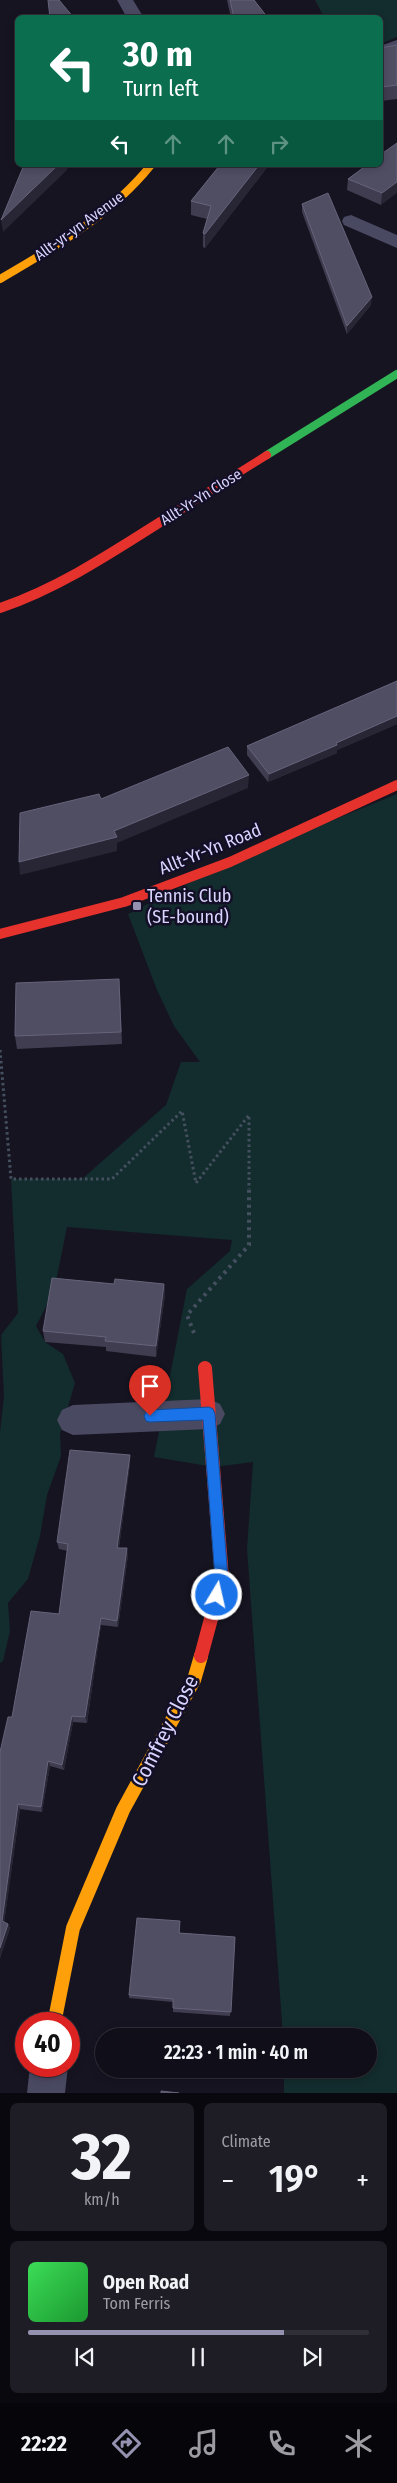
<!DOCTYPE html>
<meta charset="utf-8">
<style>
body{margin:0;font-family:"Fira Sans Condensed",sans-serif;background:#1e1d26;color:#f1f3f6;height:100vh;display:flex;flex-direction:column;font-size:19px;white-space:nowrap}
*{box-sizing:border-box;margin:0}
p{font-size:16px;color:#9c9ca2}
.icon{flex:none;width:28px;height:28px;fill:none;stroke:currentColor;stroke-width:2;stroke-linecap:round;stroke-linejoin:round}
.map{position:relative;height:2093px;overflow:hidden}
.side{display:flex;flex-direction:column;gap:10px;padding:10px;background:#09080e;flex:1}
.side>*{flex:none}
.top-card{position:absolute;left:15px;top:15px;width:368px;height:152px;border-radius:8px;box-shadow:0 2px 8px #0003,0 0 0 1px #302f38;background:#0b6e4f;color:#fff;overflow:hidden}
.speed{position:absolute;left:15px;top:2012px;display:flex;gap:10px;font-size:25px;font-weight:700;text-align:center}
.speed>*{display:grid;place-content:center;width:65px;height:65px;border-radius:50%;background:#100f19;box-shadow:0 2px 8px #0003,0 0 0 1px #302f38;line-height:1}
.speed .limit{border:8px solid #d22;background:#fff;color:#111}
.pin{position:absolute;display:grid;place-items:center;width:42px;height:42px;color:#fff;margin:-51px -21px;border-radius:50% 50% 50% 0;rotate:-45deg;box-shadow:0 0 5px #0007}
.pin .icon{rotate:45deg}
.me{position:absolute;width:55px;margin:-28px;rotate:9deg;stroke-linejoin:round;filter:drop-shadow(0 0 4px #0008)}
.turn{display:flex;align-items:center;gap:18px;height:105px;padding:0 25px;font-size:22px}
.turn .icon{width:65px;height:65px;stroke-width:2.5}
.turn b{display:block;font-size:35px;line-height:42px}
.lanes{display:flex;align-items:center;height:48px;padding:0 25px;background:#0003;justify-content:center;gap:25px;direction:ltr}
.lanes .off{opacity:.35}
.big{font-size:38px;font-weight:600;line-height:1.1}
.side .tile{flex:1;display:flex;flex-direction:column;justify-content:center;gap:8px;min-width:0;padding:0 18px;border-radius:8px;background:#1e1d26}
.side .dial{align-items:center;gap:0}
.dial b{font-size:65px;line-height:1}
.song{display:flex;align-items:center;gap:15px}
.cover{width:60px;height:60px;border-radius:8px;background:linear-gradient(135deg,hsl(130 70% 55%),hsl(130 70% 35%))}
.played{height:5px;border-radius:2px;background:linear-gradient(90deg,#9591b1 75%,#302f38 75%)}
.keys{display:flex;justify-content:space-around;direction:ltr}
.heat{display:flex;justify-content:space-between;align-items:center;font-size:28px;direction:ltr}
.side .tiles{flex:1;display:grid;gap:10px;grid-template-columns:1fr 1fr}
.tile:last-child{grid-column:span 2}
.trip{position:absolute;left:95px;top:2028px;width:282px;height:50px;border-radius:25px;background:#100f19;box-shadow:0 2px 8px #0003,0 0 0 1px #302f38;font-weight:600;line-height:50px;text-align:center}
.menu{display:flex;height:80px;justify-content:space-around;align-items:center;background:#06060a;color:#9c9ca2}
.menu .icon{width:35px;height:35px}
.menu .current{color:#9591b1}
.menu b{font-size:22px;color:#f1f3f6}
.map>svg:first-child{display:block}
.green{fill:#132c2d}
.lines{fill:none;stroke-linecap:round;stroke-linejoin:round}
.path-far1{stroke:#44505f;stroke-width:3;stroke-dasharray:2.5 3;stroke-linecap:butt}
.path{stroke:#44505f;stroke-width:4;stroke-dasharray:3 4.5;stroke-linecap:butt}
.lane{fill:#4a4962;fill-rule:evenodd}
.street{fill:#4a4962;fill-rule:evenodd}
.fast{stroke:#30b455;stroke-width:8}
.slow-far1{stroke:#ff9f0a;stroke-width:8}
.slow{stroke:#ff9f0a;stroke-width:14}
.jam-far2{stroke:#e5322d;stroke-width:8}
.jam-far1{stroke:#e5322d;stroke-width:10}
.jam{stroke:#e5322d;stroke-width:14}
.wall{fill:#403d50}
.shaded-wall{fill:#282635}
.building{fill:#504e63;stroke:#66637b}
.route{fill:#1a73e8;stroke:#114b97}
.poi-dot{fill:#9591b1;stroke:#130f26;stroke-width:2}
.labels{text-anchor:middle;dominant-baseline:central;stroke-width:5;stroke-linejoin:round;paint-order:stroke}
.far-street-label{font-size:15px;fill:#d9d4ff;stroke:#130f26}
.street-label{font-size:18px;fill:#d9d4ff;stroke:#130f26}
.poi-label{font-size:18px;fill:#d9d4ff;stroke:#130f26;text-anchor:start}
.near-street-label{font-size:21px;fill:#d9d4ff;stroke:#130f26}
</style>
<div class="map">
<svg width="397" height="2093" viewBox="0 0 397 2093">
<rect width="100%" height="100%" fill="#161421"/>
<g class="green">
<path d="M315,0H397V37L380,44V18L324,17Z"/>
<path d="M397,794V2093H284V2069H369V2036H283L247,1549L253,1462L214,1467L154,1457L187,1289L230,1251L232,1240L67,1227L54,1291L36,1326L45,1342L63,1354L75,1383L60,1434L61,1456L47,1495L40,1536L28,1579L8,1603L10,1631L3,1661L0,1663V1432L4,1396L1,1335L18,1313L11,1179H82L166,1105L181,1062H200L174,1026L157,990L128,914L230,862Z"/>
</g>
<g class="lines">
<path class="path-far1" d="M0,1050L11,1179H112L182,1111L196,1183L249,1115V1189"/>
<path class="path" d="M194,1333L187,1315L249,1245V1188"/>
<path class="lane" d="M397,40V49L380,55V46Z"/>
<g class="street">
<path d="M117,0H133L144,18H127Z"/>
<path d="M351,215L397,235V248L344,225L342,221L344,217Z"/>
<path d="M209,1399L220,1404L225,1414L220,1424L209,1429L73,1435L62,1430L57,1420L62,1410L73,1405Z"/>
<path d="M30,2066H68L65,2093H27Z"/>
</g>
<path class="fast" d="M267,455L397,374"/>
<path class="slow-far1" d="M0,279C55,247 111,215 151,165"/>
<path class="slow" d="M54,2024L73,1928L123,1810L194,1680L201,1656"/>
<path class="jam-far2" d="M179,510L267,455"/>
<g class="jam-far1">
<path d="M0,608C65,586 123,545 181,509"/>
<path d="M0,934L124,902L230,862L397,785"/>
</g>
<path class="jam" d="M201,1656L222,1578L205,1368"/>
</g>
<g class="wall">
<path d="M227,0H254L268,18H231Z"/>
<path d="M397,45V99L381,101L380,99V48Z"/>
<path d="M397,143L381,205L347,190L348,179Z"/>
<path d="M220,165H269L205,248L203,247V233L207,219L191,215V201Z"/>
<path d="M302,204L371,305L347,334L302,212Z"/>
<path d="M397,681V724L337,750V753L268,782L247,755V746Z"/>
<path d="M120,991L122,1044L17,1049L15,1036Z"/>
<path d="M114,1284H164L165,1295L156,1357L106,1351V1347L45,1342L43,1331Z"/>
<path d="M130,1455V1463L119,1548L128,1555L118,1627L101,1625L87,1723L73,1722L64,1770L50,1766L42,1812L20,1809L4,1922L8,1924L10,1928L0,1958V1752L12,1717L59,1614L68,1551L59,1549L57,1542Z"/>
<path d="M180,1926V1933L235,1937L230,2016L173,2012V2002L129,1998V1995Z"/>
</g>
<g class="shaded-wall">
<path d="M58,165H68L67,170L3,232L1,220Z"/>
<path d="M259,165H269L205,248V234Z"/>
<path d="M397,182V193L381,205L382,193Z"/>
<path d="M372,297L371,305L347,334V326Z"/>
<path d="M397,716V724L337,750V753L268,782L269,774Z"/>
<path d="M249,775L248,788L117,843V851L20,875L19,862L114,831Z"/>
<path d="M164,1284L165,1295L156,1357V1346Z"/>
<path d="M130,1455V1463L118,1555L117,1548Z"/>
<path d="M127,1548L128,1555L118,1627L117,1621Z"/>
<path d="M101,1618V1625L87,1723L85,1717Z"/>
<path d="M72,1716L73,1722L64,1770L62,1765Z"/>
<path d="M48,1761L50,1766L42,1812L41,1807Z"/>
<path d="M18,1804L20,1809L4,1925L2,1921Z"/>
<path d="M8,1924L10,1928L0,1958V1948Z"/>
</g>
<g class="building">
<path d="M48,0H59L74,18H50Z"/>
<path d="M230,0H254L268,18H234Z"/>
<path d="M397,45V85L382,87L380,83V48Z"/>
<path d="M397,143V182L382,193L348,179L367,165H380V155Z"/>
<path d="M24,165H58L1,220Z"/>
<path d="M220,165H259L205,234L203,233L211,206L191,201Z"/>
<path d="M328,193L372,297L347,326L302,204Z"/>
<path d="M397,681V716L336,743L337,745L269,774L247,746Z"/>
<path d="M228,747L249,775L114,831L117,837L19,862L20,813L99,794L101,799Z"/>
<path d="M119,979L121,1032L15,1036L16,983Z"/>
<path d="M52,1278L114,1284L115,1279L164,1284L156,1346L105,1341L106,1337L43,1331Z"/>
<path d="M70,1450L130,1455L117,1548H127L117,1621L101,1618L85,1717L72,1716L62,1765L48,1761L41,1807L18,1804L2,1921L8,1924L0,1948V1752L8,1717H12L31,1611L59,1614L68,1544L57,1542Z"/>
<path d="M137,1918L180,1921L179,1933L235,1937L231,2012L173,2008V1999L129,1995Z"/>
<path d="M161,2091L179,2093H161Z"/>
</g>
<path class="route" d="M209,1407L213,1409L215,1414L228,1578L222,1600L217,1602L212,1600L210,1595L215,1578L203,1420L150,1422L146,1421L144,1416L146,1412L150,1410Z"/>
<rect class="poi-dot" x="132" y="901" width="10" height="10" rx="2.5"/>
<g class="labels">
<g class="far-street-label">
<text transform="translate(79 226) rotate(-36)">Allt-yr-yn Avenue</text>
<text transform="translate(201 497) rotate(-32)">Allt-Yr-Yn Close</text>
</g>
<g class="street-label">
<text transform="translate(210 849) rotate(-22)">Allt-Yr-Yn Road</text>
</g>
<g class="poi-label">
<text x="147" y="896">Tennis Club<tspan x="147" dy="21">(SE-bound)</tspan></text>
</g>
<g class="near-street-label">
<text transform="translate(165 1731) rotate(-63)">Comfrey Close</text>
</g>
</g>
</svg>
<div class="speed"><div class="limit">40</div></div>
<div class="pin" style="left:150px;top:1416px;background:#d93025"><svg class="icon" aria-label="arrive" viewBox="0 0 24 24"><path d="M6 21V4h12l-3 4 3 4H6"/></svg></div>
<svg class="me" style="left:217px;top:1595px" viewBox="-20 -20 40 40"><circle r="17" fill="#1a73e8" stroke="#fff" stroke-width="3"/><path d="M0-11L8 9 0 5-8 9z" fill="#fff"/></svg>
<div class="trip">22:23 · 1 min · 40 m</div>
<div class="top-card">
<div class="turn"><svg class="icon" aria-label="left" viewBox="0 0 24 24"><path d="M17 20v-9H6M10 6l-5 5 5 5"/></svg><div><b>30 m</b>Turn left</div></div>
<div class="lanes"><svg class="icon" aria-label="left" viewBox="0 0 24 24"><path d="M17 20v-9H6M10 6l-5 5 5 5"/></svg><svg class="icon off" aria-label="ahead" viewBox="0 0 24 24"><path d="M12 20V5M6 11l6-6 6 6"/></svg><svg class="icon off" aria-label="ahead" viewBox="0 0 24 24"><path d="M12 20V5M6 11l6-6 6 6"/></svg><svg class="icon off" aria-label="right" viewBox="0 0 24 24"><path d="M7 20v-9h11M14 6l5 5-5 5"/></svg></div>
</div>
</div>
<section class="side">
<div class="tiles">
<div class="tile dial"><b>32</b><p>km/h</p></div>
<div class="tile"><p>Climate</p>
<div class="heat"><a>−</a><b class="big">19°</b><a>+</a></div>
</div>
<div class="tile">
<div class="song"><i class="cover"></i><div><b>Open Road</b><p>Tom Ferris</p></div></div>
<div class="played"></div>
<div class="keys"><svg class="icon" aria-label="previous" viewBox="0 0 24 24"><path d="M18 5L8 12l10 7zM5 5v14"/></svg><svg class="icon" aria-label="pause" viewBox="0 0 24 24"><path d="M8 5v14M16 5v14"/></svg><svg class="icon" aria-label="next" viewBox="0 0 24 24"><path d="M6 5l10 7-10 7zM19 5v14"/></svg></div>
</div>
</div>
</section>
<nav class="menu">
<b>22:22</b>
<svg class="icon current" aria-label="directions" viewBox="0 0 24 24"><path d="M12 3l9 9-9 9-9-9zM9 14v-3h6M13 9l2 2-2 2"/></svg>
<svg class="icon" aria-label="music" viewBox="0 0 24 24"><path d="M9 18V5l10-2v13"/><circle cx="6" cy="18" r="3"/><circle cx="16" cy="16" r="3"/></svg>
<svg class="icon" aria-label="phone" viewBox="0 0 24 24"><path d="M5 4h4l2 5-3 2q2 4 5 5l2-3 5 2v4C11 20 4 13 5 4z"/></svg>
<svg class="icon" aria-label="climate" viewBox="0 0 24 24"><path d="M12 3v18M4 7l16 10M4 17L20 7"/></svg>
</nav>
